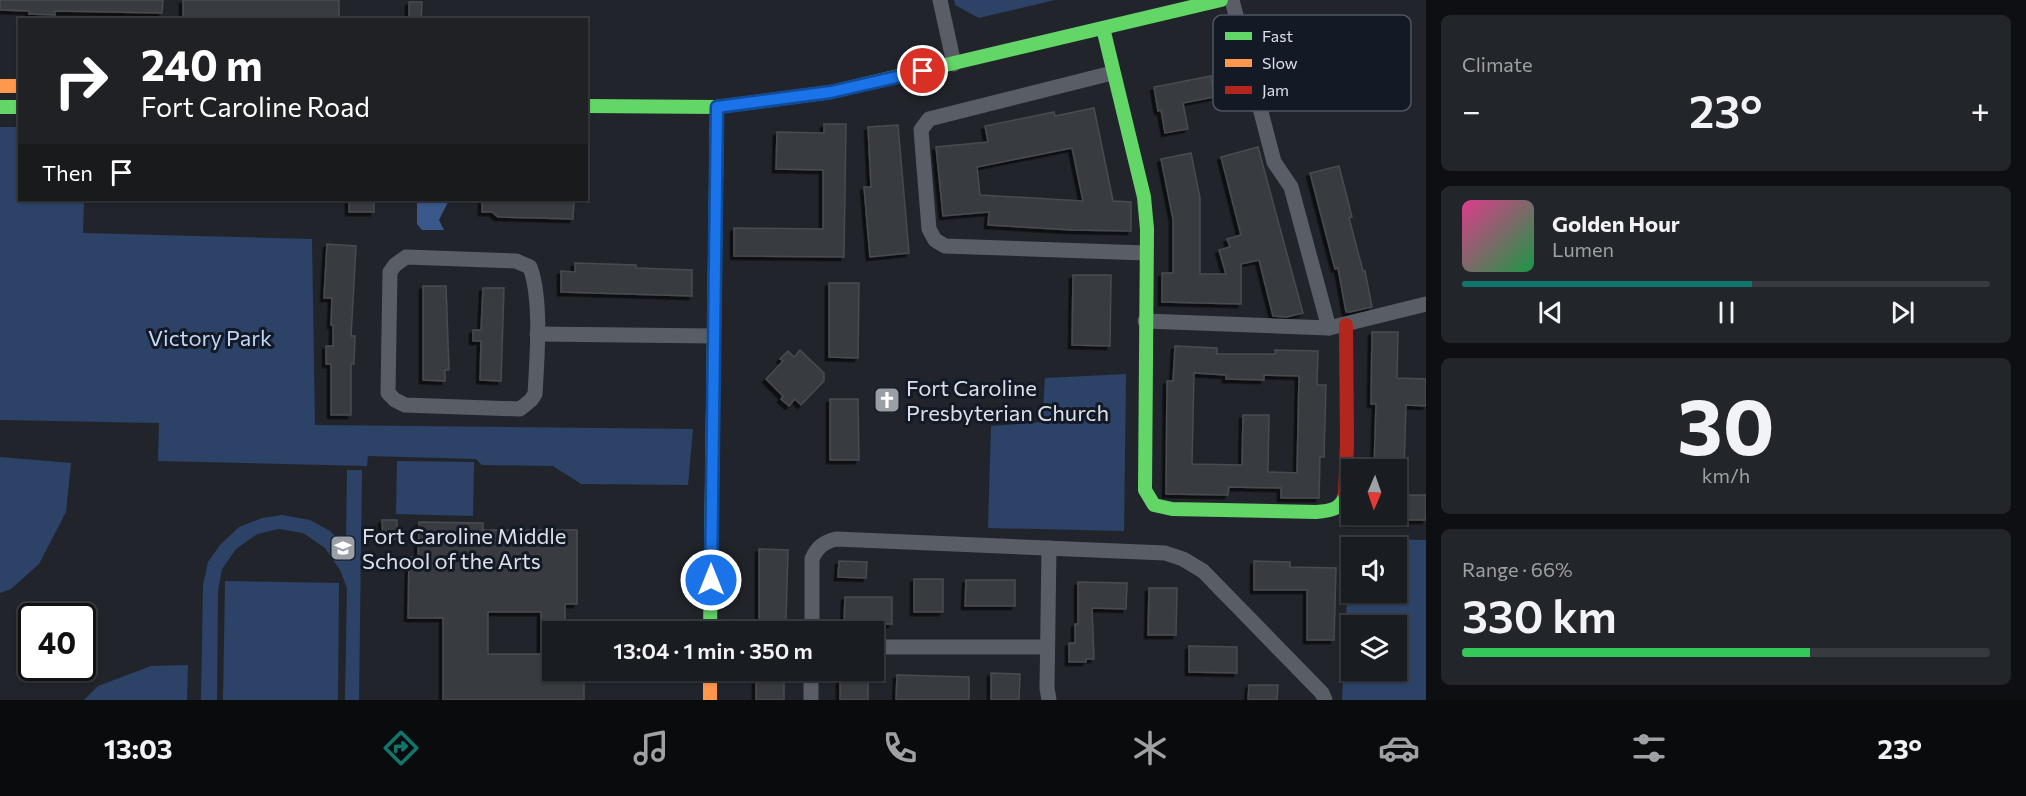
<!DOCTYPE html>
<meta charset="utf-8">
<style>
body{margin:0;font-family:Commissioner,sans-serif;background:#222529;color:#f1f3f6;height:100vh;display:flex;flex-direction:column;font-size:22px;white-space:nowrap}
*{box-sizing:border-box;margin:0}
p{font-size:20px;color:#9fa1a5}
.icon{flex:none;width:33px;height:33px;fill:none;stroke:currentColor;stroke-width:2;stroke-linecap:round;stroke-linejoin:round}
.map{position:relative;flex:1;overflow:hidden}
.sheet{display:flex;flex-direction:column;gap:15px;padding:15px;background:#0e0f12;width:600px}
.sheet>*{flex:none}
.banner{position:absolute;left:18px;top:18px;width:570px;height:183px;border-radius:0px;box-shadow:0 2px 4px #0004,0 0 0 2px #373a3e;background:#202124;color:#fff;overflow:hidden}
.needle{width:39px;rotate:182deg}
.fabs{position:absolute;left:1341px;top:459px;display:grid;gap:12px}
.fabs a{display:grid;place-items:center;width:66px;height:66px;border-radius:0px;background:#191c20;box-shadow:0 2px 4px #0004,0 0 0 2px #373a3e;font-size:30px}
.speed{position:absolute;left:18px;top:603px;display:flex;gap:12px;font-size:30px;font-weight:700;text-align:center}
.speed>*{display:grid;place-content:center;width:78px;height:78px;border-radius:50%;background:#191c20;box-shadow:0 2px 4px #0004,0 0 0 2px #373a3e;line-height:1}
.speed .limit{border:3px solid #111;border-radius:9px;background:#fff;color:#111}
.pin{position:absolute;display:grid;place-items:center;width:51px;height:51px;color:#fff;margin:-26px;border:3px solid #fff;border-radius:50%;box-shadow:0 2px 6px #0007}
.me{position:absolute;width:66px;margin:-33px;rotate:0deg;stroke-linejoin:round;filter:drop-shadow(0 0 4px #0008)}
.turn{display:flex;align-items:center;gap:21px;height:126px;padding:0 24px;font-size:27px}
.turn .icon{width:78px;height:78px;stroke-width:2.5}
.turn b{display:block;font-size:42px;line-height:51px}
.then{display:flex;align-items:center;height:57px;padding:0 24px;background:#0003;gap:12px;font-size:22px}
.big{font-size:45px;font-weight:600;line-height:1.1}
.sheet .tile{flex:1;display:flex;flex-direction:column;justify-content:center;gap:9px;min-width:0;padding:0 21px;border-radius:9px;background:#222529}
.sheet .dial{align-items:center;gap:0}
.dial b{font-size:78px;line-height:1}
.song{display:flex;align-items:center;gap:18px}
.cover{width:72px;height:72px;border-radius:9px;background:linear-gradient(135deg,hsl(330 70% 55%),hsl(140 70% 35%))}
.played{height:6px;border-radius:3px;background:linear-gradient(90deg,#0f766e 55%,#373a3e 55%)}
.keys{display:flex;justify-content:space-around;direction:ltr}
.heat{display:flex;justify-content:space-between;align-items:center;font-size:33px;direction:ltr}
.charge{height:9px;border-radius:4px;background:linear-gradient(90deg,#34c759 66%,#373a3e 0)}
.trip{position:absolute;left:542px;top:621px;width:342px;height:60px;border-radius:0px;background:#191c20;box-shadow:0 2px 4px #0004,0 0 0 2px #373a3e;font-weight:600;line-height:60px;text-align:center}
.tabs{display:flex;height:96px;justify-content:space-around;align-items:center;background:#0a0b0d;color:#9fa1a5}
.tabs .icon{width:42px;height:42px}
.tabs .current{color:#0f766e}
.tabs b{font-size:27px;color:#f1f3f6}
main{display:flex;flex:1;min-height:0}
.map>svg:first-child{display:block}
.green{fill:#2c4267;fill-rule:evenodd}
.water{fill:#3b588a}
.building{fill:#383b41;stroke:#484b51;stroke-width:1.5;fill-rule:evenodd;filter:url(#shadow)}
.lines{fill:none;stroke-linecap:round;stroke-linejoin:round}
.street{stroke:#595e66;stroke-width:15}
.fast{stroke:#63d668;stroke-width:14}
.slow{stroke:#ff974d;stroke-width:14}
.jam{stroke:#b3261e;stroke-width:14}
.route-casing{stroke:#114b97;stroke-width:15}
.route{stroke:#1a73e8;stroke-width:10}
.labels{text-anchor:middle;dominant-baseline:central;stroke-width:6;stroke-linejoin:round;paint-order:stroke}
.park-label{font-size:22px;fill:#c2d6f6;stroke:#131a26}
.poi-label{font-size:22px;fill:#dbe0e9;stroke:#131a26;text-anchor:start}
.key{fill:#131a26;stroke:#4f5560;stroke-width:1.5}
.key-label{font-size:16px;fill:#dbe0e9}
</style>
<main>
<div class="map">
<svg width="1426" height="700" viewBox="0 0 1426 700">
<defs>
<filter id="shadow"><feDropShadow dx="-3.5" dy="3.5" stdDeviation="0" flood-color="#0009"/></filter>
</defs>
<rect width="100%" height="100%" fill="#21252b"/>
<g class="green">
<path d="M954,0H1055L979,18L955,5Z"/>
<path d="M0,127H19L20,200H84L83,233L312,239L315,425L693,429L688,485L581,484L553,466L482,465L476,459L368,456L367,466L158,461L159,423L0,420Z"/>
<path d="M1126,374L1124,531L988,528L991,426L1042,422L1045,378Z"/>
<path d="M0,457L71,463L66,512L39,564L11,589L0,593Z"/>
<path d="M397,461L474,462L473,516L396,514Z"/>
<path d="M347,470H362L359,700H345L347,588L340,570L325,548L303,533L279,529L257,534L236,549L222,569L218,591L217,700H201L203,585L208,562L220,545L239,527L262,518L282,515L310,520L330,531L346,547Z"/>
<path d="M1350,538L1426,540V700H1342ZM1352,548H1396V592H1352ZM1352,626H1396V670H1352Z"/>
<path d="M225,581L339,583L338,700H223Z"/>
<path d="M188,665L187,700H84L98,686L151,666Z"/>
</g>
<path class="water" d="M417,200H449L439,220L444,230H422L417,224Z"/>
<g class="building">
<path d="M0,0H163L162,13L55,11V15L29,14V11L0,10Z"/>
<path d="M183,0H339V20L183,18Z"/>
<path d="M409,2H422L421,20H409Z"/>
<path d="M1211,76L1214,97L1183,103L1188,129L1165,133L1161,110L1158,111L1154,87Z"/>
<path d="M1094,108L1113,201L1131,202V231L1072,230L988,225L989,212L943,216L936,147L988,142L985,126L1054,112L1055,116ZM1072,148L1083,201L980,195L977,167Z"/>
<path d="M824,124H846L844,257L734,256V228L823,229V170L776,169L777,132L824,133Z"/>
<path d="M898,125L909,253L870,257L864,187H871L868,127Z"/>
<path d="M1258,147L1303,313L1287,317L1273,316L1259,260L1241,264V304L1162,302V273H1173V219L1161,159L1191,153L1200,198V274H1226L1219,250L1230,247L1227,239L1241,235L1221,157Z"/>
<path d="M1339,166L1352,217L1349,218L1363,271H1365L1372,307L1350,312H1346L1338,268L1335,269L1310,173Z"/>
<rect x="349" y="200" width="25" height="12"/>
<path d="M482,200H574L573,219L498,217L492,212H482Z"/>
<path d="M327,244L356,246L351,336H355L354,364H351V415H331V364H326V346H333V325H331L332,298H324Z"/>
<path d="M575,263L636,265V268L692,270V296L561,292V271L575,272Z"/>
<path d="M1073,275H1111L1110,346L1072,345Z"/>
<path d="M829,283H859L858,358L829,357Z"/>
<path d="M423,286H446L449,370H445V381L423,380Z"/>
<path d="M483,288H504L501,381L480,380L481,341H473V330H481Z"/>
<path d="M1372,332H1398L1397,378L1426,379V406L1406,405L1404,470H1374L1376,404H1371Z"/>
<path d="M1175,346L1217,348V354H1275V350L1318,351L1317,385H1326L1324,457H1320L1319,498H1281V488L1229,487L1228,495L1166,494L1167,381H1173ZM1194,373L1226,375V379L1264,380V375L1299,376L1297,473L1268,472L1269,415H1243L1242,465L1192,464Z"/>
<path d="M800,350L824,373V381L801,405L795,399L789,406L781,399L783,396L766,379L783,361L780,359L788,351L794,357Z"/>
<path d="M830,399H858L859,460H830Z"/>
<rect x="1396" y="495" width="30" height="25"/>
<path d="M382,520H397V539L383,540Z"/>
<path d="M419,522L483,523V530H577V604H565V632H552V670H584V700H443V618H408L409,557H418ZM488,612H541V654H488Z"/>
<path d="M759,549L788,550L786,622L759,621Z"/>
<path d="M839,561L867,562L866,578L838,577Z"/>
<path d="M1254,561L1290,562V567L1336,568L1334,640H1307V590H1254Z"/>
<rect x="914" y="579" width="29" height="33"/>
<path d="M966,580H1015V606H965Z"/>
<path d="M1078,582L1127,583L1126,609L1092,608L1094,659H1086V662H1069V643H1075V624H1078Z"/>
<path d="M1149,588H1177L1176,635H1148Z"/>
<path d="M845,597H892V624H844Z"/>
<path d="M1189,646L1237,647V673L1189,672Z"/>
<path d="M991,673L1020,674L1019,700H991Z"/>
<path d="M897,675L969,677V700H896Z"/>
<rect x="840" y="676" width="28" height="24"/>
<rect x="756" y="681" width="28" height="19"/>
<path d="M1249,685H1278L1277,700H1248Z"/>
</g>
<g class="lines">
<g class="street">
<path d="M940,0L954,64"/>
<path d="M1232,0L1274,162L1291,187L1329,328"/>
<path d="M1112,73L929,119L921,130L929,229L935,240L945,246L1146,253"/>
<path d="M406,257L516,261L530,267C542,299 537,359 535,394L531,400L520,409L405,405L395,400L388,393L390,272L395,265Z"/>
<path d="M1145,321L1329,328L1426,304"/>
<path d="M537,334L713,336"/>
<path d="M1049,548L1047,688L1049,700"/>
<path d="M812,632V559C817,547 824,542 836,539L1165,553L1183,559L1203,571L1322,693L1325,700"/>
<path d="M873,647H1047"/>
<path d="M811,700V670"/>
</g>
<g class="fast">
<path d="M1103,28L1144,197L1147,229L1145,490L1154,505L1172,509L1316,512C1330,511 1343,509 1345,494"/>
<path d="M586,106L717,107L831,92L1221,0"/>
<path d="M0,107H20"/>
<path d="M710,632L717,107"/>
</g>
<g class="slow">
<path d="M0,86H20"/>
<path d="M710,670V700"/>
</g>
<path class="jam" d="M1345,494L1347,443L1346,325"/>
</g>
<g class="lines">
<g class="route-casing">
<path id="route" d="M711,580L717,107L831,92L923,71"/>
</g>
<use href="#route" class="route"/>
</g>
<defs>
<g id="church-square" transform="scale(1.35)"><rect x="-9" y="-9" width="18" height="18" rx="4" fill="#9a9fa6" stroke="#131a26"/><path d="M-1.2-6h2.4v3.5h3.3v2.4h-3.3V6h-2.4V-.1h-3.3v-2.4h3.3Z" fill="#fff"/></g>
<g id="school-square" transform="scale(1.35)"><rect x="-9" y="-9" width="18" height="18" rx="4" fill="#9a9fa6" stroke="#131a26"/><path d="M0-5L7-2L0 1L-7-2ZM-4 1L0 2.5L4 1V4Q0 6-4 4Z" fill="#fff"/></g>
</defs>
<g fill-rule="evenodd">
<use href="#church-square" x="887" y="400"/>
<use href="#school-square" x="343" y="548"/>
</g>
<g class="labels">
<g class="park-label">
<text x="210" y="337">Victory Park</text>
</g>
<g class="poi-label">
<text x="906" y="387">Fort Caroline<tspan x="906" dy="25">Presbyterian Church</tspan></text>
<text x="362" y="535">Fort Caroline Middle<tspan x="362" dy="25">School of the Arts</tspan></text>
</g>
</g>
<rect x="1213" y="15" width="198" height="96" rx="9" class="key"/>
<rect x="1225" y="32" width="27" height="8" fill="#63d668"/>
<rect x="1225" y="59" width="27" height="8" fill="#ff974d"/>
<rect x="1225" y="86" width="27" height="8" fill="#b3261e"/>
<g class="key-label">
<text x="1262" y="42">Fast</text>
<text x="1262" y="69">Slow</text>
<text x="1262" y="96">Jam</text>
</g>
</svg>
<div class="fabs">
<a><svg class="needle" viewBox="-14 -14 28 28"><path d="M0-13l5 13h-10z" fill="#e53935"/><path d="M0 13l5-13h-10z" fill="#9fa1a5"/></svg></a>
<a><svg class="icon" aria-label="sound" viewBox="0 0 24 24"><path d="M4 9h4l5-4v14l-5-4H4zM17 9q2 3 0 6"/></svg></a>
<a><svg class="icon" aria-label="layers" viewBox="0 0 24 24"><path d="M12 4l9 5-9 5-9-5zM3 14l9 5 9-5"/></svg></a>
</div>
<div class="speed"><div class="limit">40</div></div>
<div class="pin" style="left:923px;top:71px;background:#d93025"><svg class="icon" aria-label="arrive" viewBox="0 0 24 24"><path d="M6 21V4h12l-3 4 3 4H6"/></svg></div>
<svg class="me" style="left:711px;top:580px" viewBox="-20 -20 40 40"><circle r="17" fill="#1a73e8" stroke="#fff" stroke-width="3"/><path d="M0-11L8 9 0 5-8 9z" fill="#fff"/></svg>
<div class="trip">13:04 · 1 min · 350 m</div>
<div class="banner">
<div class="turn"><svg class="icon" aria-label="right" viewBox="0 0 24 24"><path d="M7 20v-9h11M14 6l5 5-5 5"/></svg><div><b>240 m</b>Fort Caroline Road</div></div>
<div class="then">Then<svg class="icon" aria-label="arrive" viewBox="0 0 24 24"><path d="M6 21V4h12l-3 4 3 4H6"/></svg></div>
</div>
</div>
<section class="sheet">
<div class="tile"><p>Climate</p>
<div class="heat"><a>−</a><b class="big">23°</b><a>+</a></div>
</div>
<div class="tile">
<div class="song"><i class="cover"></i><div><b>Golden Hour</b><p>Lumen</p></div></div>
<div class="played"></div>
<div class="keys"><svg class="icon" aria-label="previous" viewBox="0 0 24 24"><path d="M18 5L8 12l10 7zM5 5v14"/></svg><svg class="icon" aria-label="pause" viewBox="0 0 24 24"><path d="M8 5v14M16 5v14"/></svg><svg class="icon" aria-label="next" viewBox="0 0 24 24"><path d="M6 5l10 7-10 7zM19 5v14"/></svg></div>
</div>
<div class="tile dial"><b>30</b><p>km/h</p></div>
<div class="tile"><p>Range · 66%</p><b class="big">330 km</b><div class="charge"></div></div>
</section>
</main>
<nav class="tabs">
<b>13:03</b>
<svg class="icon current" aria-label="directions" viewBox="0 0 24 24"><path d="M12 3l9 9-9 9-9-9zM9 14v-3h6M13 9l2 2-2 2"/></svg>
<svg class="icon" aria-label="music" viewBox="0 0 24 24"><path d="M9 18V5l10-2v13"/><circle cx="6" cy="18" r="3"/><circle cx="16" cy="16" r="3"/></svg>
<svg class="icon" aria-label="phone" viewBox="0 0 24 24"><path d="M5 4h4l2 5-3 2q2 4 5 5l2-3 5 2v4C11 20 4 13 5 4z"/></svg>
<svg class="icon" aria-label="climate" viewBox="0 0 24 24"><path d="M12 3v18M4 7l16 10M4 17L20 7"/></svg>
<svg class="icon" aria-label="car" viewBox="0 0 24 24"><path d="M5 17H2v-5l4-1 3-4h7l3 4 3 1v5h-3M9 17h6M6 11h13"/><circle cx="7" cy="17" r="2"/><circle cx="17" cy="17" r="2"/></svg>
<svg class="icon" aria-label="filters" viewBox="0 0 24 24"><path d="M4 7h16M4 17h16"/><circle cx="9" cy="7" r="2"/><circle cx="15" cy="17" r="2"/></svg>
<b>23°</b>
</nav>
